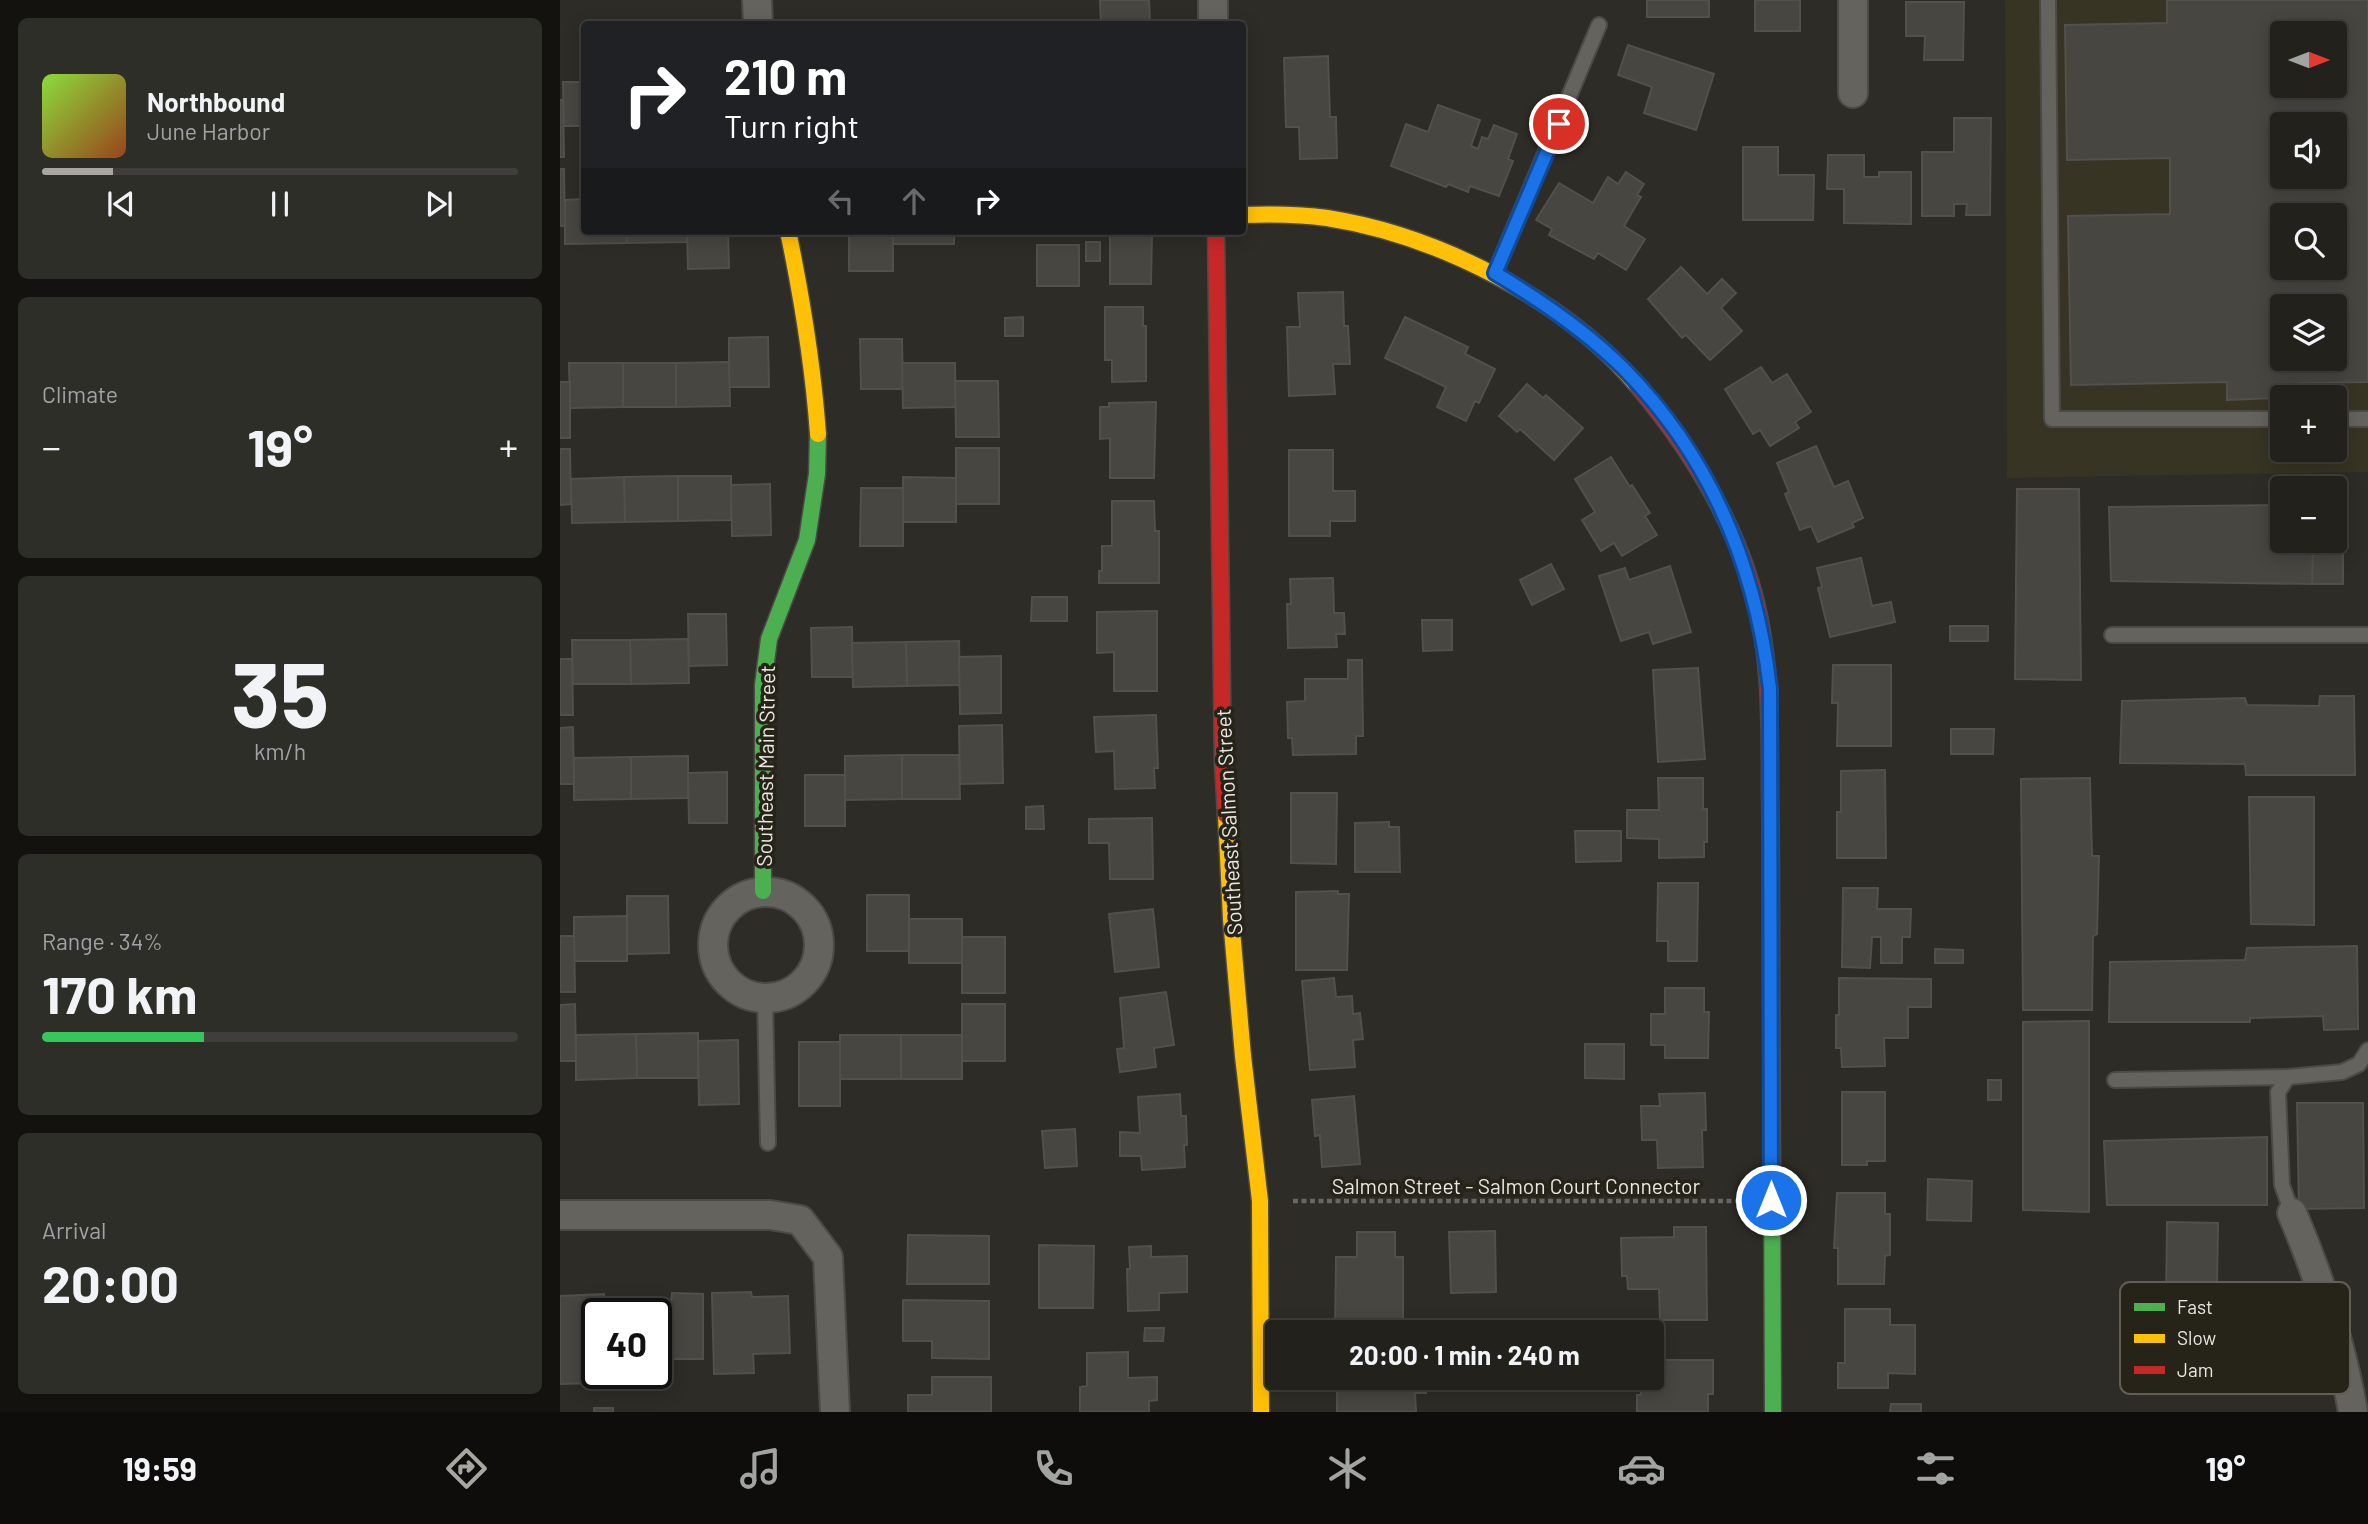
<!DOCTYPE html>
<meta charset="utf-8">
<style>
body{margin:0;font-family:Barlow,sans-serif;background:#2e2e29;color:#f1f3f6;height:100vh;display:flex;flex-direction:column;font-size:26px;white-space:nowrap}
*{box-sizing:border-box;margin:0}
p{font-size:23px;color:#a2a3a3}
.icon{flex:none;width:38px;height:38px;fill:none;stroke:currentColor;stroke-width:2;stroke-linecap:round;stroke-linejoin:round}
.map{position:relative;flex:1;overflow:hidden}
.sheet{display:flex;flex-direction:column;gap:18px;padding:18px;background:#13120f;width:560px}
.sheet>*{flex:none}
.banner{position:absolute;left:21px;top:21px;width:665px;height:214px;border-radius:7px;box-shadow:0 4px 18px #0003,0 0 0 2px #3f3e3b;background:#202124;color:#fff;overflow:hidden}
.needle{width:46px;rotate:90deg}
.tools{position:absolute;left:1710px;top:21px;display:grid;gap:14px}
.tools a{display:grid;place-items:center;width:77px;height:77px;border-radius:7px;background:#22211c;box-shadow:0 4px 18px #0003,0 0 0 2px #3f3e3b;font-size:35px}
.speed{position:absolute;left:21px;top:1298px;display:flex;gap:14px;font-size:35px;font-weight:700;text-align:center}
.speed>*{display:grid;place-content:center;width:91px;height:91px;border-radius:50%;background:#22211c;box-shadow:0 4px 18px #0003,0 0 0 2px #3f3e3b;line-height:1}
.speed .limit{border:4px solid #111;border-radius:10px;background:#fff;color:#111}
.pin{position:absolute;display:grid;place-items:center;width:60px;height:60px;color:#fff;margin:-30px;border:4px solid #fff;border-radius:50%;box-shadow:0 2px 7px #0007}
.me{position:absolute;width:77px;margin:-38px;rotate:0deg;stroke-linejoin:round;filter:drop-shadow(0 0 5px #0008)}
.turn{display:flex;align-items:center;gap:24px;height:147px;padding:0 28px;font-size:32px}
.turn .icon{width:91px;height:91px;stroke-width:2.5}
.turn b{display:block;font-size:49px;line-height:60px}
.lanes{display:flex;align-items:center;height:66px;padding:0 28px;background:#0003;justify-content:center;gap:35px;direction:ltr}
.lanes .off{opacity:.35}
.big{font-size:52px;font-weight:700;line-height:1.1}
.sheet .tile{flex:1;display:flex;flex-direction:column;justify-content:center;gap:10px;min-width:0;padding:0 24px;border-radius:10px;background:#2e2e29}
.sheet .dial{align-items:center;gap:0}
.dial b{font-size:91px;line-height:1}
.song{display:flex;align-items:center;gap:21px}
.cover{width:84px;height:84px;border-radius:10px;background:linear-gradient(135deg,hsl(90 70% 55%),hsl(20 70% 35%))}
.played{height:7px;border-radius:4px;background:linear-gradient(90deg,#a7a6a0 15%,#3f3e3b 15%)}
.keys{display:flex;justify-content:space-around;direction:ltr}
.heat{display:flex;justify-content:space-between;align-items:center;font-size:38px;direction:ltr}
.charge{height:10px;border-radius:5px;background:linear-gradient(90deg,#34c759 34%,#3f3e3b 0)}
.trip{position:absolute;left:705px;top:1320px;width:399px;height:70px;border-radius:7px;background:#22211c;box-shadow:0 4px 18px #0003,0 0 0 2px #3f3e3b;font-weight:700;line-height:70px;text-align:center}
.dock{display:flex;height:112px;justify-content:space-around;align-items:center;background:#0e0d0b;color:#a2a3a3}
.dock .icon{width:49px;height:49px}
.dock .on{color:#a7a6a0}
.dock b{font-size:32px;color:#f1f3f6}
main{display:flex;flex:1;min-height:0}
.map>svg:first-child{display:block}
.built{fill:#373424;fill-rule:evenodd}
.building{fill:#474641;stroke:#50514c;stroke-width:2;fill-rule:evenodd}
.lines{fill:none;stroke-linecap:round;stroke-linejoin:round}
.lane-casing{stroke:#4b4a46;stroke-width:18}
.street-casing{stroke:#4b4a46;stroke-width:32}
.fast-casing{stroke:#4b4a46;stroke-width:19}
.slow-casing{stroke:#4b4a46;stroke-width:19}
.jam-casing{stroke:#4b4a46;stroke-width:19}
.path{stroke:#686762;stroke-width:4.5;stroke-dasharray:5 3.5;stroke-linecap:butt}
.lane{stroke:#64635e;stroke-width:14}
.street{stroke:#64635e;stroke-width:28}
.fast{stroke:#4caf50;stroke-width:16}
.slow{stroke:#ffc107;stroke-width:16}
.jam{stroke:#c62828;stroke-width:16}
.route-casing{stroke:#114b97;stroke-width:18}
.route{stroke:#1a73e8;stroke-width:12}
.labels{text-anchor:middle;dominant-baseline:central;stroke-width:7;stroke-linejoin:round;paint-order:stroke}
.street-label{font-size:21px;fill:#e9e7e1;stroke:#262319}
.key{fill:#262319;stroke:#605e55;stroke-width:2}
.key-label{font-size:19px;fill:#e9e7e1}
</style>
<main>
<section class="sheet">
<div class="tile">
<div class="song"><i class="cover"></i><div><b>Northbound</b><p>June Harbor</p></div></div>
<div class="played"></div>
<div class="keys"><svg class="icon" aria-label="previous" viewBox="0 0 24 24"><path d="M18 5L8 12l10 7zM5 5v14"/></svg><svg class="icon" aria-label="pause" viewBox="0 0 24 24"><path d="M8 5v14M16 5v14"/></svg><svg class="icon" aria-label="next" viewBox="0 0 24 24"><path d="M6 5l10 7-10 7zM19 5v14"/></svg></div>
</div>
<div class="tile"><p>Climate</p>
<div class="heat"><a>−</a><b class="big">19°</b><a>+</a></div>
</div>
<div class="tile dial"><b>35</b><p>km/h</p></div>
<div class="tile"><p>Range · 34%</p><b class="big">170 km</b><div class="charge"></div></div>
<div class="tile"><p>Arrival</p><b class="big">20:00</b></div>
</section>
<div class="map">
<svg width="1808" height="1412" viewBox="0 0 1808 1412">
<rect width="100%" height="100%" fill="#2d2c26"/>
<path class="built" d="M1445,0H1808V472L1447,478ZM1722,33H1774V86H1722ZM1722,124H1774V177H1722ZM1722,215H1774V268H1722ZM1722,306H1774V359H1722ZM1722,397H1774V450H1722Z"/>
<g class="building">
<path d="M540,0H589L590,24H541Z"/>
<rect x="1087" y="0" width="62" height="17"/>
<rect x="1195" y="0" width="45" height="31"/>
<path d="M1607,0H1808V382L1740,383L1741,397L1667,400V382L1511,385L1508,216L1610,214V158L1507,160L1505,25L1607,23ZM1722,33H1774V86H1722ZM1722,124H1774V177H1722ZM1722,215H1774V268H1722ZM1722,306H1774V359H1722Z"/>
<path d="M1346,2H1404L1403,60H1364L1365,36H1346Z"/>
<path d="M1068,45L1154,74L1136,130L1084,113L1092,87L1058,75Z"/>
<path d="M768,56L770,117H776L777,158L740,159L739,127H726L724,58Z"/>
<path d="M3,82H24V126H4Z"/>
<path d="M0,100H3L4,157H0Z"/>
<path d="M878,105L920,120L911,146L918,149L922,137L928,139L934,125L957,134L948,159L953,161L939,196L910,186L908,192L888,184L886,187L831,166L846,124L868,132Z"/>
<path d="M1394,118H1431L1430,215H1406L1407,204H1394V216H1362V152H1394Z"/>
<path d="M1183,147H1218V175H1254L1253,220H1183Z"/>
<path d="M1268,155H1304V177H1319V172H1351V224L1284,223V189H1267Z"/>
<path d="M0,169H4L5,226H0Z"/>
<path d="M1066,172L1084,184L1077,195L1081,197L1064,226L1085,239L1066,270L1038,253L1034,259L989,235L992,229L976,220L999,183L1033,203L1048,177L1058,184Z"/>
<path d="M24,199V231H66L67,243L5,244V200Z"/>
<path d="M66,231H127V242L67,243Z"/>
<path d="M127,231H168L169,268L128,269Z"/>
<rect x="289" y="231" width="44" height="40"/>
<rect x="333" y="231" width="61" height="13"/>
<path d="M550,231H592L591,284H550Z"/>
<rect x="526" y="242" width="14" height="19"/>
<rect x="477" y="245" width="42" height="41"/>
<path d="M1121,267L1147,294L1162,279L1176,293L1161,308L1182,331L1150,360L1126,335L1122,338L1088,299Z"/>
<path d="M783,292L784,326H788L790,364H773L775,394L729,396L727,327H740L738,293Z"/>
<path d="M545,307H583V326H586V381L552,382V360H545Z"/>
<path d="M463,317V336H445V318Z"/>
<path d="M845,317L908,347L905,354L935,369L919,403L915,401L906,421L877,407L886,387L825,358Z"/>
<path d="M208,337L209,387H169V338Z"/>
<path d="M300,339H342L343,389H301Z"/>
<path d="M169,362L170,406L116,407V363Z"/>
<path d="M9,363H63V407L10,408Z"/>
<rect x="63" y="363" width="53" height="44"/>
<path d="M342,363H395L396,407L343,408Z"/>
<path d="M1201,367L1212,383L1227,374L1251,412L1235,422L1239,428L1210,446L1200,430L1193,434L1165,389Z"/>
<path d="M395,381H438L439,437H396Z"/>
<rect x="0" y="382" width="10" height="56"/>
<path d="M967,384L983,398L986,395L1023,428L994,460L960,429L957,432L939,416Z"/>
<path d="M596,402L594,478H550V438L540,439V407H549V403Z"/>
<path d="M1256,446L1274,487L1288,481L1303,518L1292,523L1294,527L1258,542L1251,526L1240,530L1225,494L1229,492L1217,463Z"/>
<rect x="396" y="448" width="43" height="56"/>
<path d="M0,449H10L11,504L0,505Z"/>
<path d="M729,450H773V491H795V521H770V536H729Z"/>
<path d="M1051,457L1070,487L1072,485L1090,513L1085,516L1097,535L1062,556L1054,543L1041,551L1022,520L1035,512L1015,479Z"/>
<path d="M118,476H171V520L118,521Z"/>
<path d="M118,476V521L65,522L64,477Z"/>
<path d="M64,477L65,522L12,523L11,479Z"/>
<path d="M343,477L396,478V522H343Z"/>
<path d="M210,484L211,535L172,536L171,485Z"/>
<path d="M301,488H343V546H300Z"/>
<path d="M1457,489H1519L1521,680L1455,679Z"/>
<path d="M552,501H594L595,531H599V583H539V571H542V546H552Z"/>
<path d="M1774,504H1783V584H1752L1753,541H1774Z"/>
<path d="M1722,505V541H1753L1752,584L1551,581L1549,507Z"/>
<path d="M1301,558L1312,606L1331,602L1335,622L1270,637L1258,588L1262,587L1257,568Z"/>
<path d="M991,564L1004,589L972,605L960,580Z"/>
<path d="M1110,566L1131,632L1093,644L1089,632L1061,641L1039,576L1065,568L1069,580Z"/>
<path d="M773,578L774,613H784L785,634H776L777,647L728,648L727,604H731L730,579Z"/>
<path d="M472,597H507V621H471Z"/>
<path d="M597,611V691H554V652L537,653V612Z"/>
<path d="M128,614H166L167,665L129,666Z"/>
<path d="M862,620H892V650L863,651Z"/>
<rect x="1390" y="626" width="38" height="15"/>
<path d="M292,627L293,677H252L251,628Z"/>
<path d="M128,639L129,683L71,684L70,640Z"/>
<path d="M12,640H70L71,684H13Z"/>
<path d="M399,641L400,685L347,686L346,642Z"/>
<path d="M346,642L347,686L293,687L292,643Z"/>
<path d="M441,656V713L400,714L399,657Z"/>
<path d="M0,659H12L13,715H0Z"/>
<path d="M788,660H802L803,736H796V754L733,755L732,738H728L727,702L745,701V679H788Z"/>
<path d="M1273,665H1331V746H1277L1278,703H1272Z"/>
<path d="M1138,668L1145,759L1098,762L1093,670Z"/>
<path d="M1760,696H1794L1795,775H1686L1685,764L1560,763L1562,701L1685,698L1687,705L1759,706Z"/>
<path d="M596,715L598,768H594L595,788L555,789L554,751L536,752L534,717Z"/>
<path d="M442,725L443,783L400,784L399,726Z"/>
<path d="M13,727L14,784H0V728Z"/>
<path d="M1391,729H1434L1433,754H1391Z"/>
<path d="M342,755H399L400,799H342Z"/>
<path d="M342,755V799L285,800V756Z"/>
<path d="M128,756V798L71,799V757Z"/>
<path d="M71,757V799L14,800V758Z"/>
<path d="M1325,770L1326,858H1277V812H1281V771Z"/>
<path d="M167,772V823H129L128,773Z"/>
<rect x="245" y="775" width="40" height="51"/>
<path d="M1098,778H1143V809H1147V842H1144V857L1099,858V839L1067,838V810H1099Z"/>
<path d="M1530,778L1532,856H1539L1537,934L1533,936L1532,1010H1463L1461,779Z"/>
<path d="M731,793H777L776,864L731,863Z"/>
<path d="M1689,797H1754V925L1691,924Z"/>
<path d="M483,806L484,829H466V807Z"/>
<path d="M592,818L593,879H550L549,843H529V819Z"/>
<path d="M829,822V827H839L840,872H795V823Z"/>
<path d="M1015,831H1061V861L1016,862Z"/>
<path d="M1098,883H1138L1137,961H1108V941H1097Z"/>
<path d="M1283,888H1318L1317,909H1351L1350,937H1342V963H1321V937H1312L1310,968L1282,967Z"/>
<path d="M778,891V894H789L787,970H736V892Z"/>
<rect x="307" y="895" width="42" height="56"/>
<path d="M67,896H108L109,953L67,954Z"/>
<path d="M593,909L599,967L555,972L549,914Z"/>
<path d="M67,916V961H14V917Z"/>
<rect x="349" y="919" width="53" height="44"/>
<path d="M0,936H14L15,992H0Z"/>
<rect x="402" y="937" width="43" height="56"/>
<path d="M1797,946L1798,1029L1764,1030L1763,1016L1690,1018V1022H1549L1550,962L1685,960L1687,948Z"/>
<path d="M1375,949L1403,950V963H1375Z"/>
<path d="M774,978L776,997L792,996L793,1014L800,1013L803,1039L793,1040L795,1067L750,1070L742,981Z"/>
<path d="M1279,978L1371,979V1007H1348V1038H1324L1325,1066L1282,1067L1281,1048H1276V1015H1279Z"/>
<path d="M1105,988H1144V1012H1149L1148,1058H1105V1045H1091V1014H1105Z"/>
<path d="M606,992L614,1045L594,1048L596,1067L560,1072L557,1049L564,1048L560,998Z"/>
<path d="M15,1004L16,1061H0V1005Z"/>
<rect x="402" y="1004" width="43" height="57"/>
<path d="M1529,1021V1212L1463,1210V1022Z"/>
<path d="M138,1033V1078H77L76,1034Z"/>
<path d="M76,1034L77,1078L16,1080V1035Z"/>
<rect x="280" y="1035" width="61" height="44"/>
<rect x="341" y="1035" width="61" height="44"/>
<path d="M178,1040L179,1104L139,1105L138,1041Z"/>
<rect x="239" y="1042" width="41" height="64"/>
<path d="M1025,1044H1064V1079L1025,1078Z"/>
<rect x="1428" y="1080" width="13" height="20"/>
<path d="M1282,1092H1325V1161H1307V1165H1282Z"/>
<path d="M1145,1093L1146,1130H1142L1143,1167L1098,1168L1097,1140H1082L1081,1106H1100L1099,1094Z"/>
<path d="M620,1094L621,1116H626L627,1145H624L625,1167L582,1170L581,1156H560V1132L580,1133L578,1097Z"/>
<path d="M794,1096L800,1164L762,1167L760,1135L755,1136L752,1100Z"/>
<path d="M1737,1103H1803L1804,1208L1739,1209Z"/>
<path d="M515,1129L517,1166L485,1168L482,1131Z"/>
<path d="M1707,1137V1205H1547L1544,1141Z"/>
<path d="M1368,1179L1412,1181L1411,1221L1367,1220Z"/>
<path d="M1277,1193H1325V1214H1330V1255L1325,1256L1324,1284H1278V1248H1274Z"/>
<path d="M1607,1222L1658,1223L1657,1284H1651V1303L1606,1302Z"/>
<path d="M1114,1227H1146L1147,1320H1100L1099,1289H1068L1067,1276H1062L1061,1238L1114,1237Z"/>
<path d="M935,1231L936,1292L891,1293L889,1232Z"/>
<path d="M797,1232H835V1257H843V1332H775L776,1257H797Z"/>
<path d="M348,1235L429,1236V1284H347Z"/>
<path d="M479,1245L534,1246L533,1308H479Z"/>
<path d="M591,1246V1257L627,1256V1292L599,1293V1310L568,1311L567,1269H570L569,1247Z"/>
<path d="M191,1292L192,1297L228,1296L230,1353L193,1354L194,1373L154,1374L152,1293Z"/>
<path d="M112,1293L143,1294V1359H96V1314H68V1298H92V1302H111Z"/>
<path d="M44,1294L45,1314H37L36,1383L0,1384V1296Z"/>
<path d="M343,1300L429,1301V1359L372,1358V1341H343Z"/>
<path d="M1285,1309H1330V1325H1355V1374L1328,1373V1388H1278V1363H1285Z"/>
<path d="M585,1328H604L603,1341H584Z"/>
<path d="M568,1352V1378L597,1377V1400L589,1401V1412H520V1387L527,1386V1353Z"/>
<path d="M1098,1360H1153V1394H1148V1412H1077V1395H1081V1377H1092V1364H1098Z"/>
<rect x="68" y="1374" width="28" height="5"/>
<path d="M372,1377H431V1412H348V1395H372Z"/>
<path d="M809,1377H866V1393H855L856,1412H777V1390L797,1389V1385H809Z"/>
<rect x="953" y="1377" width="16" height="6"/>
<path d="M1331,1404H1361V1412H1330Z"/>
<rect x="34" y="1408" width="19" height="4"/>
</g>
<g class="lines">
<g class="lane-casing">
<g id="lane">
<path d="M1488,0L1492,419H1722"/>
<path d="M935,273L1039,25"/>
<path d="M1774,419H1808"/>
<path d="M1552,635H1808"/>
<path d="M205,999L208,1143"/>
<path d="M1555,1080L1728,1077"/>
<path d="M1732,1213L1722,1185L1718,1092L1728,1077L1782,1072L1799,1064L1808,1050"/>
</g>
</g>
<g class="street-casing">
<g id="street">
<path d="M197,0L198,24"/>
<path d="M653,0V24"/>
<path d="M1293,0V93"/>
<circle cx="206" cy="945" r="53"/>
<path d="M1732,1213C1760,1279 1781,1342 1793,1412"/>
<path d="M0,1215H210L240,1220L268,1257L275,1412"/>
</g>
</g>
<g class="fast-casing">
<g id="fast">
<path d="M203,891V685L209,639L247,540L257,474L258,434"/>
<path d="M1211,958L1213,1412"/>
</g>
</g>
<g class="slow-casing">
<g id="slow">
<path d="M682,215C710,214 739,214 767,218C876,235 1004,299 1076,384"/>
<path d="M228,231C242,298 253,365 258,434"/>
<path d="M666,815L671,919L683,1056L700,1201L701,1412"/>
</g>
</g>
<g class="jam-casing">
<g id="jam">
<path d="M656,231L663,765L666,815"/>
<path d="M1076,384C1126,443 1167,507 1190,581C1211,649 1210,718 1210,788C1211,845 1211,901 1211,958"/>
</g>
</g>
<path class="path" d="M733,1201H1179"/>
<use href="#lane" class="lane"/>
<use href="#street" class="street"/>
<use href="#fast" class="fast"/>
<use href="#slow" class="slow"/>
<use href="#jam" class="jam"/>
</g>
<g class="lines">
<g class="route-casing">
<path id="route" d="M999,124L935,273C980,300 1025,330 1063,368C1151,457 1196,566 1210,689L1211,1200"/>
</g>
<use href="#route" class="route"/>
</g>
<g class="labels">
<g class="street-label">
<text transform="translate(205 766) rotate(-89)">Southeast Main Street</text>
<text transform="translate(668 822) rotate(-93)">Southeast Salmon Street</text>
<text x="956" y="1185">Salmon Street - Salmon Court Connector</text>
</g>
</g>
<rect x="1560" y="1282" width="230" height="112" rx="10" class="key"/>
<rect x="1574" y="1303" width="31" height="8" fill="#4caf50"/>
<rect x="1574" y="1334" width="31" height="9" fill="#ffc107"/>
<rect x="1574" y="1366" width="31" height="8" fill="#c62828"/>
<g class="key-label">
<text x="1617" y="1314">Fast</text>
<text x="1617" y="1345">Slow</text>
<text x="1617" y="1377">Jam</text>
</g>
</svg>
<div class="tools">
<a><svg class="needle" viewBox="-14 -14 28 28"><path d="M0-13l5 13h-10z" fill="#e53935"/><path d="M0 13l5-13h-10z" fill="#a2a3a3"/></svg></a>
<a><svg class="icon" aria-label="sound" viewBox="0 0 24 24"><path d="M4 9h4l5-4v14l-5-4H4zM17 9q2 3 0 6"/></svg></a>
<a><svg class="icon" aria-label="search" viewBox="0 0 24 24"><circle cx="10" cy="10" r="6"/><path d="M15 15l6 6"/></svg></a>
<a><svg class="icon" aria-label="layers" viewBox="0 0 24 24"><path d="M12 4l9 5-9 5-9-5zM3 14l9 5 9-5"/></svg></a>
<a>+</a>
<a>−</a>
</div>
<div class="speed"><div class="limit">40</div></div>
<div class="pin" style="left:999px;top:124px;background:#d93025"><svg class="icon" aria-label="arrive" viewBox="0 0 24 24"><path d="M6 21V4h12l-3 4 3 4H6"/></svg></div>
<svg class="me" style="left:1211px;top:1200px" viewBox="-20 -20 40 40"><circle r="17" fill="#1a73e8" stroke="#fff" stroke-width="3"/><path d="M0-11L8 9 0 5-8 9z" fill="#fff"/></svg>
<div class="trip">20:00 · 1 min · 240 m</div>
<div class="banner">
<div class="turn"><svg class="icon" aria-label="right" viewBox="0 0 24 24"><path d="M7 20v-9h11M14 6l5 5-5 5"/></svg><div><b>210 m</b>Turn right</div></div>
<div class="lanes"><svg class="icon off" aria-label="left" viewBox="0 0 24 24"><path d="M17 20v-9H6M10 6l-5 5 5 5"/></svg><svg class="icon off" aria-label="ahead" viewBox="0 0 24 24"><path d="M12 20V5M6 11l6-6 6 6"/></svg><svg class="icon" aria-label="right" viewBox="0 0 24 24"><path d="M7 20v-9h11M14 6l5 5-5 5"/></svg></div>
</div>
</div>
</main>
<nav class="dock">
<b>19:59</b>
<svg class="icon on" aria-label="directions" viewBox="0 0 24 24"><path d="M12 3l9 9-9 9-9-9zM9 14v-3h6M13 9l2 2-2 2"/></svg>
<svg class="icon" aria-label="music" viewBox="0 0 24 24"><path d="M9 18V5l10-2v13"/><circle cx="6" cy="18" r="3"/><circle cx="16" cy="16" r="3"/></svg>
<svg class="icon" aria-label="phone" viewBox="0 0 24 24"><path d="M5 4h4l2 5-3 2q2 4 5 5l2-3 5 2v4C11 20 4 13 5 4z"/></svg>
<svg class="icon" aria-label="climate" viewBox="0 0 24 24"><path d="M12 3v18M4 7l16 10M4 17L20 7"/></svg>
<svg class="icon" aria-label="car" viewBox="0 0 24 24"><path d="M5 17H2v-5l4-1 3-4h7l3 4 3 1v5h-3M9 17h6M6 11h13"/><circle cx="7" cy="17" r="2"/><circle cx="17" cy="17" r="2"/></svg>
<svg class="icon" aria-label="filters" viewBox="0 0 24 24"><path d="M4 7h16M4 17h16"/><circle cx="9" cy="7" r="2"/><circle cx="15" cy="17" r="2"/></svg>
<b>19°</b>
</nav>
